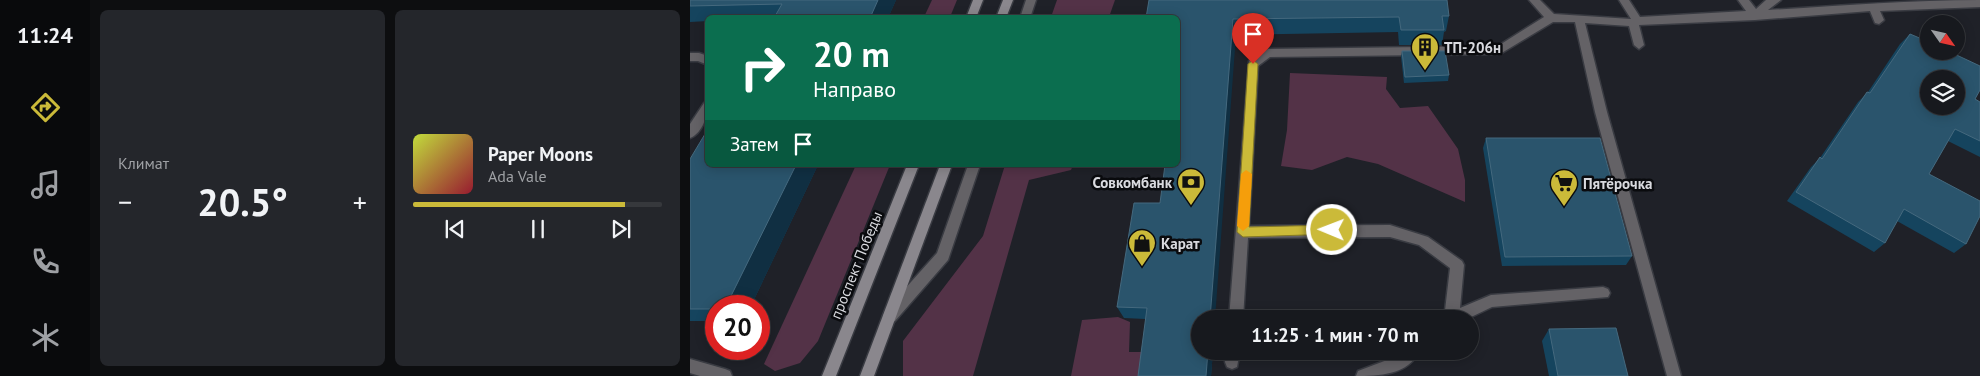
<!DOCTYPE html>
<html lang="ru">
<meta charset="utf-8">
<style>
body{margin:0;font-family:"PT Sans",sans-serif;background:#24262b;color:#f1f3f6;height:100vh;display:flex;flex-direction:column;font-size:19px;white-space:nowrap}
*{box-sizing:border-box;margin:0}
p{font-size:16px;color:#9ea0a4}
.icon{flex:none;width:28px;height:28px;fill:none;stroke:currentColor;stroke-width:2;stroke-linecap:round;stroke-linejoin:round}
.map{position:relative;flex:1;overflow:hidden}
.details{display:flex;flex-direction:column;gap:10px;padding:10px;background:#0d0e10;width:600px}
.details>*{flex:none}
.banner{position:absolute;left:15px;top:15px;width:475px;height:152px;border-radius:8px;box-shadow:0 2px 12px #0003,0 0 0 1px #36383c;background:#0b6e4f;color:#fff;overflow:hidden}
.needle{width:32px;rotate:124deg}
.buttons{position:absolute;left:1230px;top:15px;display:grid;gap:10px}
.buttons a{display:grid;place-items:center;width:45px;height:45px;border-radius:50%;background:#17191e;box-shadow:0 2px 12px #0003,0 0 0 1px #36383c;font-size:25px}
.speed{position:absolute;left:15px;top:295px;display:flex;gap:10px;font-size:25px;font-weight:700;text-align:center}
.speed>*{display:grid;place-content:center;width:65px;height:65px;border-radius:50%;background:#17191e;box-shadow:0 2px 12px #0003,0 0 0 1px #36383c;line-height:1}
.speed .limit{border:8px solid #d22;background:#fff;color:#111}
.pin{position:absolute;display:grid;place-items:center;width:42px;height:42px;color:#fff;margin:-51px -21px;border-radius:50% 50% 50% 0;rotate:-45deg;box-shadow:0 0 5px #0007}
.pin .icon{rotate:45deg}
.me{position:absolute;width:55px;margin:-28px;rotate:271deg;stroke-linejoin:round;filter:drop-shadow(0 0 4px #0008)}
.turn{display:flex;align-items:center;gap:18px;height:105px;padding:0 25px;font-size:22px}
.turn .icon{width:65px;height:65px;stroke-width:2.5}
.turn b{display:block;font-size:35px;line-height:42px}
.then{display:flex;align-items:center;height:48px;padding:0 25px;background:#0003;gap:10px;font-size:19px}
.big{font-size:38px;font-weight:600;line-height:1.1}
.details .tile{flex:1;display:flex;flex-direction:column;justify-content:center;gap:8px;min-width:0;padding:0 18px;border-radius:8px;background:#24262b}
.song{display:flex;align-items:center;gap:15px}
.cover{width:60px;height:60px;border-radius:8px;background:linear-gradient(135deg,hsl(70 70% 55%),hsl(350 70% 35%))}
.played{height:5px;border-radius:2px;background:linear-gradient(90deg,#cbba39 85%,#36383c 85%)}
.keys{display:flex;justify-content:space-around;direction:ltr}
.heat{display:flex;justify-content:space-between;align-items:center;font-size:28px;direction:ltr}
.details .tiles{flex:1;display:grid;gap:10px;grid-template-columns:repeat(2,1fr)}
.trip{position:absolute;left:501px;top:310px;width:288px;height:50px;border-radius:25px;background:#17191e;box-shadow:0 2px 12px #0003,0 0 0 1px #36383c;font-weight:600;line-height:50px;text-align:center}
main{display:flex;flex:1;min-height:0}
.dock{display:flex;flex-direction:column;width:90px;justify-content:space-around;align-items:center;background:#090a0c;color:#9ea0a4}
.dock .icon{width:35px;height:35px}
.dock .on{color:#cbba39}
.dock b{font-size:22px;color:#f1f3f6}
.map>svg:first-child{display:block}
.green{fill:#533247}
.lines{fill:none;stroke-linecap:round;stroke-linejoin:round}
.lane-casing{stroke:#393b42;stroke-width:3}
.secondary-casing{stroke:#393b42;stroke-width:3}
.lane{fill:#646266;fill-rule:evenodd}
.secondary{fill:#8a878d;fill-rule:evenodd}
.wall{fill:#15445e}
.shaded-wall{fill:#102f42}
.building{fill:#2a546c;stroke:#45697e;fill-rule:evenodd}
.route{fill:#cbba39;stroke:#847925}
.slow{fill:#f59e0b}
.labels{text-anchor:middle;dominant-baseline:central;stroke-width:5;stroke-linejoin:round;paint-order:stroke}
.poi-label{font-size:15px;font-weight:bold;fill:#d9dadf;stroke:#0a0b0e;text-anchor:start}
.street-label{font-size:15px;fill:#d9dadf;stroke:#0a0b0e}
</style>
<main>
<nav class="dock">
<b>11:24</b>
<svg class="icon on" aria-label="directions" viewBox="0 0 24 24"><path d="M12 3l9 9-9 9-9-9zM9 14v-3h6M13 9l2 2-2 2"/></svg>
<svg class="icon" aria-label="music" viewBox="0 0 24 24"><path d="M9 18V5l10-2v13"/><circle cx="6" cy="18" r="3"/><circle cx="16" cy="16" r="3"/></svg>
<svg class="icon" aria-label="phone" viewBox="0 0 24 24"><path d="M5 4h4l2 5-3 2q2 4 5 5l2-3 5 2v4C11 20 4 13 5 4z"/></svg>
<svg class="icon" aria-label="climate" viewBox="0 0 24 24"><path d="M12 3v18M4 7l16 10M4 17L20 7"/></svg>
</nav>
<section class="details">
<div class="tiles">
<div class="tile"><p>Климат</p>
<div class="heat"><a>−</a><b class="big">20.5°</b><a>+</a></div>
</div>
<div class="tile">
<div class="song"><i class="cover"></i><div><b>Paper Moons</b><p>Ada Vale</p></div></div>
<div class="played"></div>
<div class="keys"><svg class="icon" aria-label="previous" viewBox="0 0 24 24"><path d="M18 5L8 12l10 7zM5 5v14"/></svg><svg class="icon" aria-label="pause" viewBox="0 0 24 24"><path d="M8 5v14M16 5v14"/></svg><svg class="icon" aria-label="next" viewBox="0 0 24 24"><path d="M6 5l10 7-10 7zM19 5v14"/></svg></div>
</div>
</div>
</section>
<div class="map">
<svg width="1290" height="376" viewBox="0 0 1290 376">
<rect width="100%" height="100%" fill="#1f2128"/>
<g class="green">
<path d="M242,0H267L260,17H234Z"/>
<path d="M367,0H425L419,17H361Z"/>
<path d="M600,73L697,77L696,89L710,108L738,106L768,149L775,180V202L688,164L657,157L622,170L591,166L597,130Z"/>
<path d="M166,165H200L128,341L110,363L85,371L74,364Z"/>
<path d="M315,165H383L381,170L339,180L283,376H213V341L293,236Z"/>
<path d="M428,317L440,322L439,352H455L450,376H381L392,320Z"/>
</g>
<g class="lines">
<g class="lane-casing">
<g id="lane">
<path d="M336,0H346L340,18H330Z"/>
<path d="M839,0H850L864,14L941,19L929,0H939L950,17L1056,11L1048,0H1059L1066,9L1076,0H1091L1078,10C1149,6 1218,0 1290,0V7L1190,11L1194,20L1189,24L1185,23L1180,11L1065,20L949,25L954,45L949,49L944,45L939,26L895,23L917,112L991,376H977L905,112L885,22H863L810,54L580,57L568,66L559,226L700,225L738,237L772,261L774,265L770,308L801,295L913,287L918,289L920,293L918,297L802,307L777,319H754L760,268L729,245L700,237L558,238L553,319H539L559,61L578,49L808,46L854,17Z"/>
<path d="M0,53H9L18,56V65L8,61H0Z"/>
<path d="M18,102C18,114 13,133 0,138V124L14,103Z"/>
<path d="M278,165H290L258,260L205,321L200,323L195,321L193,316L195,311L247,253Z"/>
<path d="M536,351H550L547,367L542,369L537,367L535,362Z"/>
<path d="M711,351H729C719,375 688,376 666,376L668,371L705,357Z"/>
<path d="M0,359L35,369L40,371L42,376H10L0,373Z"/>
</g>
</g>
<g class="secondary-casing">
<g id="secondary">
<path d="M283,0H293L286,18H276Z"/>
<path d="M313,0H323L316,18H306Z"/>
<path d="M217,165H229L146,376H132Z"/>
<path d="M250,165H262L184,376H170Z"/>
</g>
</g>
<use href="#lane" class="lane"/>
<use href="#secondary" class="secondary"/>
</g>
<g class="wall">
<path d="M0,0H206L198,18H18V21L0,22Z"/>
<path d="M759,16L756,31L754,32L752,45H709L708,32L546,35L510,351H523L521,376L455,319L434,318L427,307L470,203L488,165V18Z"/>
<path d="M1220,34L1285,99L1290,102V157L1258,141L1239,174L1276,244L1264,253L1207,221L1195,243L1184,252L1097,201L1121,167L1130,158L1168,102L1178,92L1210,44Z"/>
<path d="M712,51L759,75L758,81L714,83L711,57Z"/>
<path d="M796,138L942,256L936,265L812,266L793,148Z"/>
<path d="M0,159L128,165L61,306H26V321H0Z"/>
<path d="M859,329L938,376H859L852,341Z"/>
</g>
<g class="shaded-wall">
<path d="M188,0H206L198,18H180Z"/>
<path d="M543,19L546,35L525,319H520Z"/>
<path d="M106,165H128L61,306H36Z"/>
<path d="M518,351H523L521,376H516Z"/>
</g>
<g class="building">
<path d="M0,0H188L180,18H84L92,4L0,6Z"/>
<path d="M459,0H757L759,16H752L754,30H711L709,17L543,19L520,319H510V351H518L516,376H448L457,308L427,307L444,203H470L475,165H488V18H456Z"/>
<path d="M1220,34L1239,42V51H1258L1290,66V90L1285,99L1290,102V141L1265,129L1239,174L1290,201V216L1276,244L1214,209L1195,243L1106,192L1130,157L1132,159L1177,92L1180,93ZM1239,79H1266V106H1239Z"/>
<path d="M712,51H755L759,75L715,77Z"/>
<path d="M18,129V165H106L36,306H26V309H0V159Z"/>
<path d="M796,138H910L942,256L815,257Z"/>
<path d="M926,328L938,376H868L859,329Z"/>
</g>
<path class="route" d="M563,60L568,64L559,227L642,225L646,227V234L553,237L547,232L558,64Z"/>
<path class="slow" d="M556,170L562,174L559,226L553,231L547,226L551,174Z"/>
<defs>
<g id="building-pin" transform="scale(1.4375)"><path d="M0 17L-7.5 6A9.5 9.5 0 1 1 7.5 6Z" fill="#cbba39" stroke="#0a0b0e"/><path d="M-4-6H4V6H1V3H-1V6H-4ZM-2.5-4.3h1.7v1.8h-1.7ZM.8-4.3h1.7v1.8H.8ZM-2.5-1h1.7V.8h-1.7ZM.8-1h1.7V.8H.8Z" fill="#111"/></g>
<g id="bank-pin" transform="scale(1.4375)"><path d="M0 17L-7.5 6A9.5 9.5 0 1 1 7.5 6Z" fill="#cbba39" stroke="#0a0b0e"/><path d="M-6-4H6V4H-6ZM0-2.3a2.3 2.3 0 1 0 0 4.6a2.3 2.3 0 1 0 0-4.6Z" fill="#111"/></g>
<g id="supermarket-pin" transform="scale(1.4375)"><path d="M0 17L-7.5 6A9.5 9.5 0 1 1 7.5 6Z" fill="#cbba39" stroke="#0a0b0e"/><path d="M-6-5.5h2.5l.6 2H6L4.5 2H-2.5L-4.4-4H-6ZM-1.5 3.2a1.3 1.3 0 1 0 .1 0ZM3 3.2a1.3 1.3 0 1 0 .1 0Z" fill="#111"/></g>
<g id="shop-pin" transform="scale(1.4375)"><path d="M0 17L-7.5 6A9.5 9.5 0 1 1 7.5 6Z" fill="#cbba39" stroke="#0a0b0e"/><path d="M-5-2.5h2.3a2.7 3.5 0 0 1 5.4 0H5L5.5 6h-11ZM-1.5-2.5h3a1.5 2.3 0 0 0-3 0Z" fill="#111"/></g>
</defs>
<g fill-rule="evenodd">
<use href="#building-pin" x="735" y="47"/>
<use href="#bank-pin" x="501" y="182"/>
<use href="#supermarket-pin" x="874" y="183"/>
<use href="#shop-pin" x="452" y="243"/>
</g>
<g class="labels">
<g class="poi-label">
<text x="754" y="47">ТП-206н</text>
<text x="482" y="182" text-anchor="end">Совкомбанк</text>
<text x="893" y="183">Пятёрочка</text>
<text x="471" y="243">Карат</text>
</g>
<g class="street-label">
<text transform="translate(166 265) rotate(-68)">проспект Победы</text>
</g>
</g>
</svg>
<div class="buttons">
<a><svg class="needle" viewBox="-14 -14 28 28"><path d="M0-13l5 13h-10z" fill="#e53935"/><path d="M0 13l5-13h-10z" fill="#9ea0a4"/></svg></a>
<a><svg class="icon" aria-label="layers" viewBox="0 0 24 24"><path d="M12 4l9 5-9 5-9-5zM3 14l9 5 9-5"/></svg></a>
</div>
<div class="speed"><div class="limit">20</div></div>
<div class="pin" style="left:563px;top:64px;background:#d93025"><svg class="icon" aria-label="arrive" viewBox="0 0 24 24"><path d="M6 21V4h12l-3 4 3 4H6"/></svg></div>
<svg class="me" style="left:642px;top:230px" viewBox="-20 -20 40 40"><circle r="17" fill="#cbba39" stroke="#fff" stroke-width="3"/><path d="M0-11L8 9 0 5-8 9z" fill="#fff"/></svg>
<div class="trip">11:25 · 1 мин · 70 m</div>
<div class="banner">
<div class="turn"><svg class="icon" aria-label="right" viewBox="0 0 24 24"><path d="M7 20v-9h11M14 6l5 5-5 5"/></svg><div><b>20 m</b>Направо</div></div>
<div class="then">Затем<svg class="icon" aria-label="arrive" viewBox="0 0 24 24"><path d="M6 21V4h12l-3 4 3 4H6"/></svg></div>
</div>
</div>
</main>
